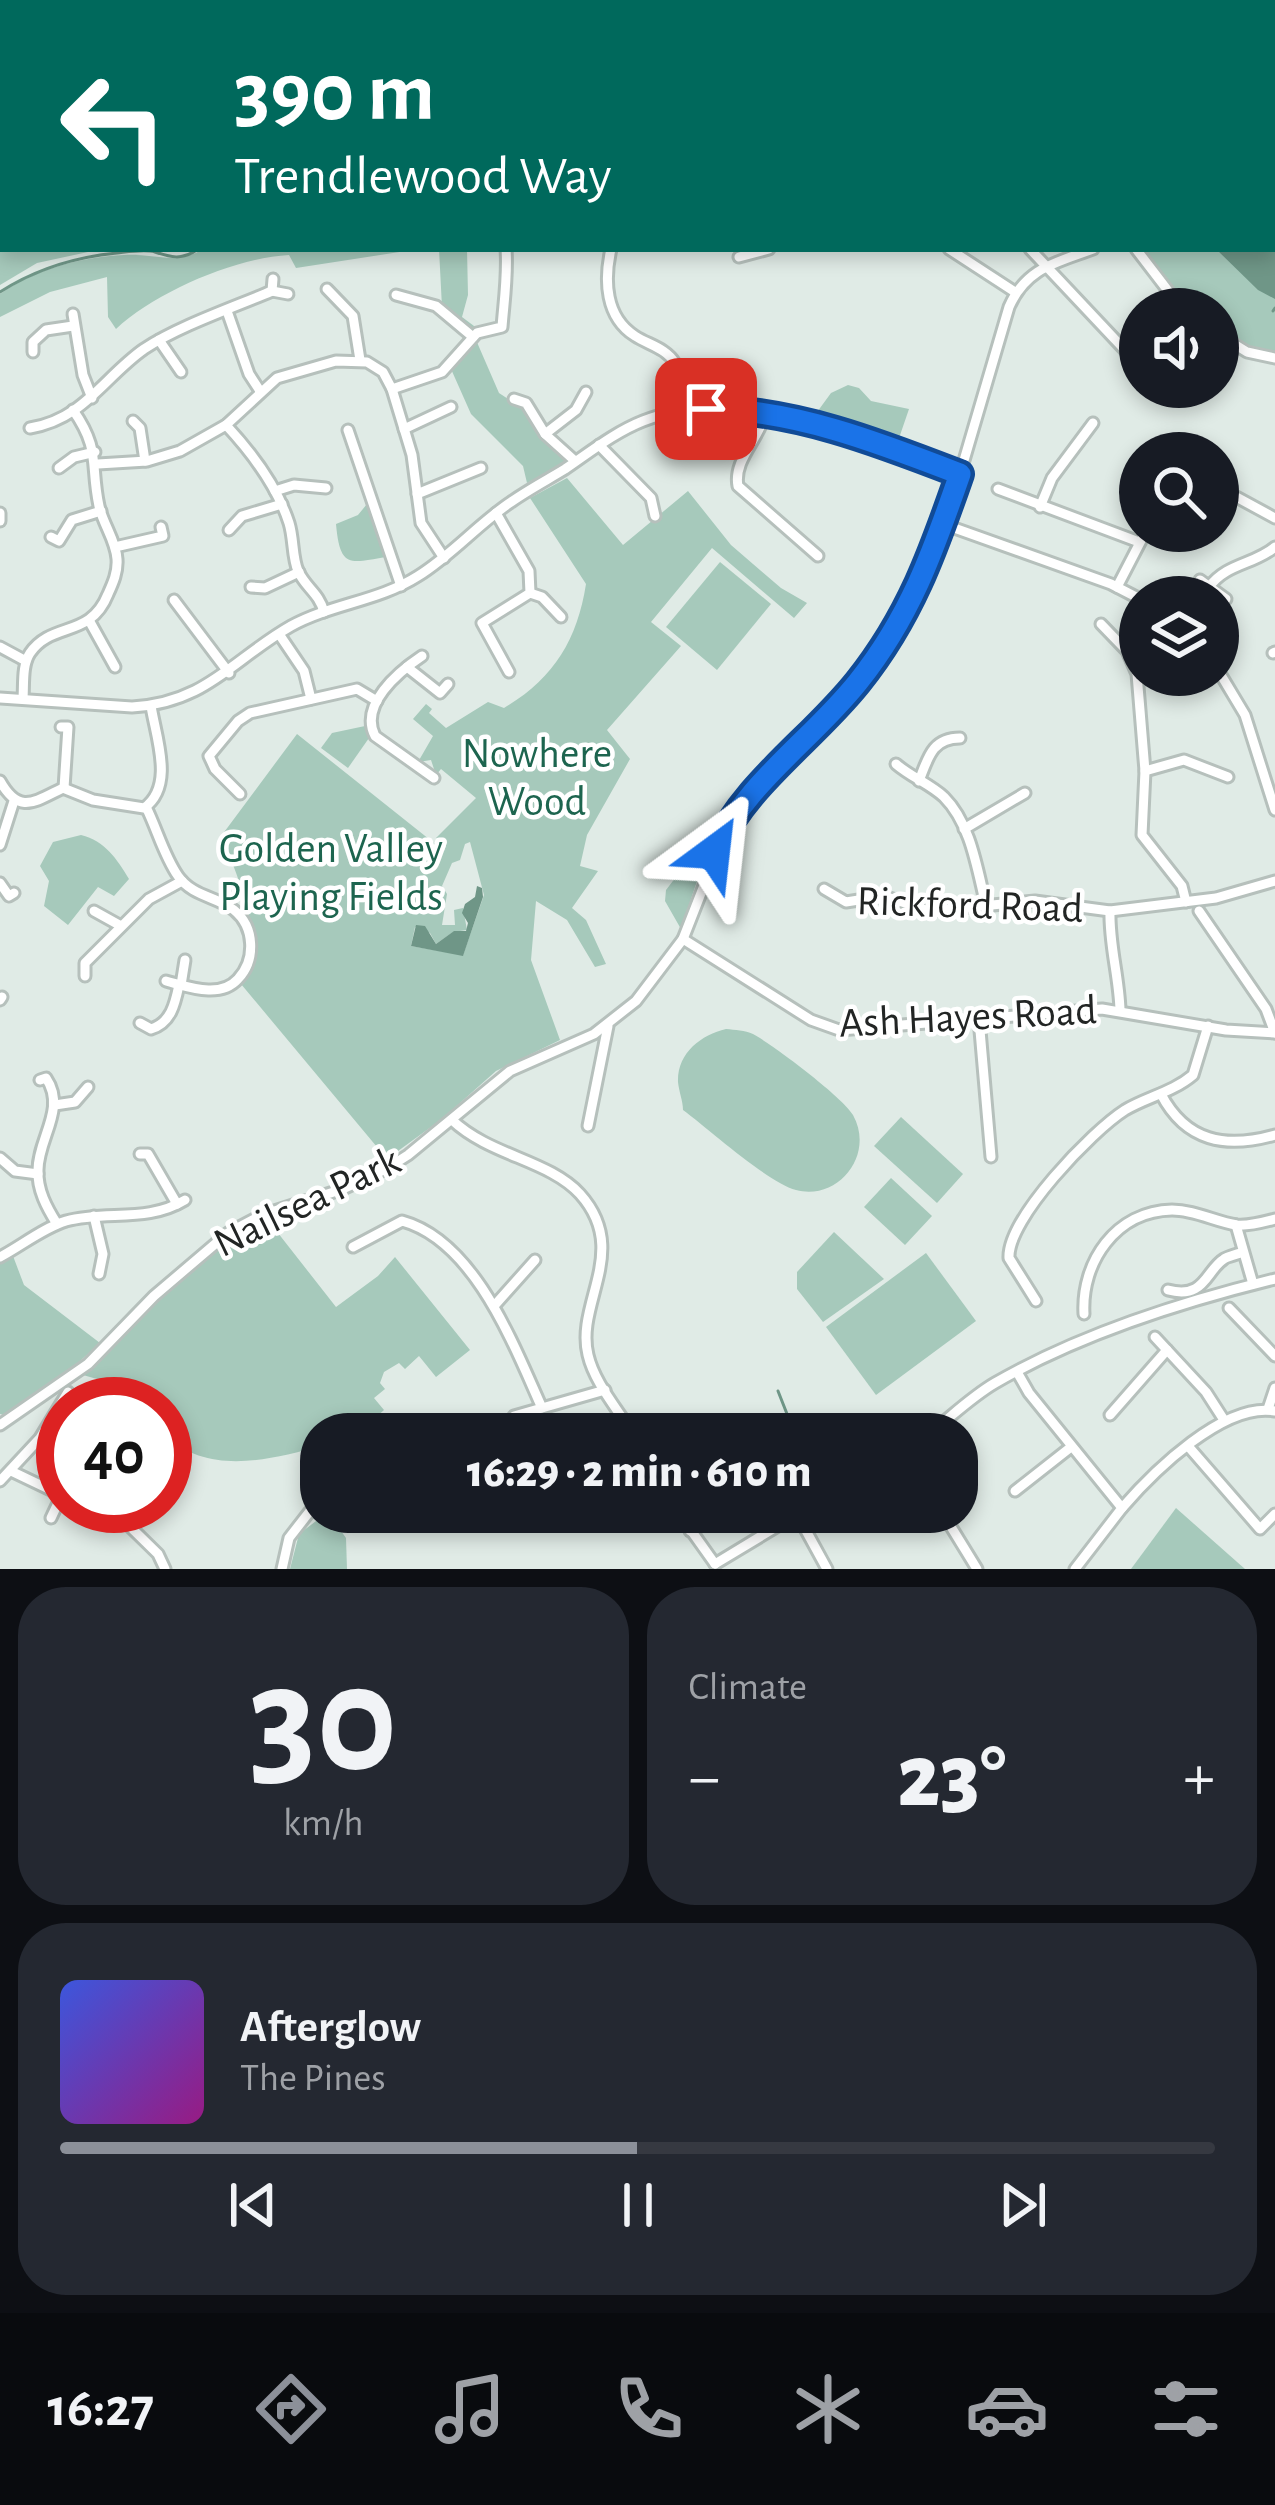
<!DOCTYPE html>
<meta charset="utf-8">
<style>
body{margin:0;font-family:"Alegreya Sans",sans-serif;background:#242831;color:#f1f3f6;height:100vh;display:flex;flex-direction:column;font-size:45px;white-space:nowrap}
*{box-sizing:border-box;margin:0}
p{font-size:39px;color:#9ea1a6}
.icon{flex:none;width:66px;height:66px;fill:none;stroke:currentColor;stroke-width:2;stroke-linecap:round;stroke-linejoin:round}
.map{position:relative;height:1569px;overflow:hidden}
.details{display:flex;flex-direction:column;gap:18px;padding:18px;background:#0d0f14;flex:1}
.details>*{flex:none}
.hud{position:absolute;left:0px;top:0px;width:1275px;height:252px;box-shadow:0 6px 18px #0003;background:#00695c;color:#fff;overflow:hidden}
.fabs{position:absolute;left:1119px;top:288px;display:grid;gap:24px}
.fabs a{display:grid;place-items:center;width:120px;height:120px;border-radius:50%;background:#171b24;box-shadow:0 6px 18px #0003;font-size:60px}
.speed{position:absolute;left:36px;top:1377px;display:flex;gap:24px;font-size:60px;font-weight:700;text-align:center}
.speed>*{display:grid;place-content:center;width:156px;height:156px;border-radius:50%;background:#171b24;box-shadow:0 6px 18px #0003;line-height:1}
.speed .limit{border:18px solid #d22;background:#fff;color:#111}
.pin{position:absolute;display:grid;place-items:center;width:102px;height:102px;color:#fff;margin:-51px;border-radius:24px;box-shadow:0 6px 18px #0006}
.me{position:absolute;width:132px;margin:-66px;rotate:30deg;stroke-linejoin:round;filter:drop-shadow(0 0 9px #0008)}
.turn{display:flex;align-items:center;gap:42px;height:252px;padding:0 36px;font-size:54px}
.turn .icon{width:156px;height:156px;stroke-width:2.5}
.turn b{display:block;font-size:84px;line-height:102px}
.big{font-size:90px;font-weight:800;line-height:1.1}
.details .card{flex:1;display:flex;flex-direction:column;justify-content:center;gap:18px;min-width:0;padding:0 42px;border-radius:48px;background:#242831}
.details .dial{align-items:center;gap:0}
.dial b{font-size:156px;line-height:1}
.song{display:flex;align-items:center;gap:36px}
.cover{width:144px;height:144px;border-radius:18px;background:linear-gradient(135deg,hsl(230 70% 55%),hsl(310 70% 35%))}
.played{height:12px;border-radius:6px;background:linear-gradient(90deg,#8c9099 50%,#363941 50%)}
.keys{display:flex;justify-content:space-around;direction:ltr}
.heat{display:flex;justify-content:space-between;align-items:center;font-size:66px;direction:ltr}
.details .tiles{flex:1;display:grid;gap:18px;grid-template-columns:1fr 1fr}
.card:last-child{grid-column:span 2}
.trip{position:absolute;left:300px;top:1413px;width:678px;height:120px;border-radius:48px;background:#171b24;box-shadow:0 6px 18px #0003;font-weight:800;line-height:120px;text-align:center}
.tabs{display:flex;height:192px;justify-content:space-around;align-items:center;background:#090b0e;color:#9ea1a6}
.tabs .icon{width:84px;height:84px}
.tabs .on{color:#8c9099}
.tabs b{font-size:54px;color:#f1f3f6}
.map>svg:first-child{display:block}
.green{fill:#a6c9bb;fill-rule:evenodd}
.water{fill:#6f9687}
.lines{fill:none;stroke-linecap:round;stroke-linejoin:round}
.stream{stroke:#6f9687;stroke-width:3}
.minor-casing{stroke:#b6c0bc;stroke-width:15}
.minor{stroke:#fff;stroke-width:9}
.route-casing{stroke:#114b97;stroke-width:30}
.route{stroke:#1a73e8;stroke-width:21}
.labels{text-anchor:middle;dominant-baseline:central;stroke-width:9;stroke-linejoin:round;paint-order:stroke}
.park-label{font-size:42px;fill:#1d654f;stroke:#fff}
.street-label{font-size:42px;fill:#222524;stroke:#fff}
</style>
<div class="map">
<svg width="1275" height="1569" viewBox="0 0 1275 1569">
<rect width="100%" height="100%" fill="#e0ebe6"/>
<g class="green">
<path d="M0,0L205,3H3V249H102L37,263L0,285Z"/>
<path d="M694,0H1275L1272,39V3Z"/>
<path d="M1275,66V361L1218,338V309H1180L1132,249H1272Z"/>
<path d="M203,249L210,250L419,249L296,268L289,255C235,258 156,292 116,329L108,317L107,277L50,292L0,317V294C36,269 80,257 124,255C153,253 177,266 203,249Z"/>
<path d="M439,249H467L468,295L462,317L478,329L472,335L442,307Z"/>
<path d="M476,340L499,393L522,408L534,428L564,453V464L527,483L523,466L471,414L451,369Z"/>
<path d="M848,385L859,388L871,401L909,409L897,444L812,419L831,393Z"/>
<path d="M567,478L623,545L688,491L731,545L781,588L807,603L794,618L712,548L651,622L681,646L607,730L630,759L587,835L580,866L598,871L572,908L586,920L606,964L595,967L567,920L536,901L531,960L560,1040L496,1071L442,1119L387,1159L241,984C269,942 237,878 222,835L297,734L444,851L446,846L436,838L476,798L441,769L436,775L431,760L418,762L433,736L413,719L426,704L432,709L429,713L446,728L488,702L504,708C553,679 577,641 586,584L530,498ZM470,842L484,895L463,955L411,946L415,927L430,933L436,944L453,932L467,930L463,908L454,910L455,925H442L447,894L442,886L452,863L460,860L465,844Z"/>
<path d="M367,504L386,557C350,563 340,569 336,524L358,515Z"/>
<path d="M720,562L771,604L717,670L666,627Z"/>
<path d="M365,726L369,738L348,768L321,748L332,733Z"/>
<path d="M715,826L719,828L708,848L681,929L665,901L666,890Z"/>
<path d="M81,835C105,841 117,859 129,879L114,896L98,887L68,925L44,906L49,881L40,866L53,842Z"/>
<path d="M726,1029C735,1030 745,1030 753,1034C772,1044 844,1098 853,1115C875,1154 839,1201 796,1190C767,1182 710,1130 683,1110C683,1101 679,1092 678,1082C677,1053 701,1035 726,1029Z"/>
<path d="M901,1117L963,1174L937,1203L874,1146Z"/>
<path d="M891,1178L932,1216L905,1245L864,1207Z"/>
<path d="M264,1220L277,1224L278,1233L336,1307L378,1276L395,1257L470,1350L436,1377L419,1356L405,1369L399,1363L384,1372L380,1383L385,1389L374,1398L384,1410L357,1434H321V1446C269,1460 208,1476 165,1435V1404H125L97,1379L83,1375L187,1273L217,1248Z"/>
<path d="M834,1232L884,1279L823,1322L797,1289V1272Z"/>
<path d="M926,1253L976,1321L876,1395L826,1327Z"/>
<path d="M13,1256L24,1285L100,1343L59,1380L4,1415L0,1414V1262Z"/>
<path d="M1176,1508L1245,1569H1131Z"/>
<path d="M328,1512H340L341,1531L346,1538L347,1569H290L299,1534Z"/>
</g>
<g class="water">
<path d="M1275,147V299L1258,290L1216,249H1272Z"/>
<path d="M477,886L482,888L483,897L463,956L411,946L416,925L425,926L436,944L454,931H466L468,923L462,913L465,904L475,897Z"/>
</g>
<g class="lines">
<g class="stream">
<path d="M354,0L355,3"/>
<path d="M1163,0L1166,3"/>
<path d="M1272,107L1275,109"/>
<path d="M0,292C36,269 74,257 117,253C127,252 145,249 155,252C170,257 182,261 198,249"/>
<path d="M1273,311L1275,308"/>
<path d="M778,1391L789,1419"/>
</g>
<g class="minor-casing">
<g id="minor">
<path d="M1272,56L1275,52"/>
<path d="M611,249C604,280 605,317 635,336C649,345 666,348 675,363C683,376 683,396 686,410"/>
<path d="M949,249L1015,292"/>
<path d="M1030,249L1140,366"/>
<path d="M1136,249L1182,309"/>
<path d="M739,257L769,249"/>
<path d="M273,279L272,291L288,294"/>
<path d="M327,289L353,316L360,360"/>
<path d="M396,295L436,306L473,337"/>
<path d="M227,311L249,374L260,391"/>
<path d="M73,314L83,375L92,398"/>
<path d="M1218,334L1247,352L1275,358"/>
<path d="M159,340L181,372"/>
<path d="M33,352V342L46,330L73,326"/>
<path d="M392,389L442,372L477,333L502,327C504,301 508,275 506,249"/>
<path d="M514,399L526,403L545,434"/>
<path d="M765,415C758,440 733,461 738,486L818,556"/>
<path d="M133,421L140,428L145,461"/>
<path d="M226,425C252,453 277,486 289,523C294,539 292,557 298,571C306,588 319,593 324,612"/>
<path d="M30,428C84,419 104,377 144,349C179,326 232,308 272,291"/>
<path d="M404,429L451,407"/>
<path d="M348,430L401,586"/>
<path d="M599,445L651,498L655,516"/>
<path d="M575,461L545,434L576,410L586,392"/>
<path d="M98,464L147,461L180,451L226,425L277,378L336,361L367,362L383,372L392,389L412,455L421,523L444,558"/>
<path d="M59,468L74,457L95,452"/>
<path d="M1218,487L1275,518"/>
<path d="M998,489L1139,542"/>
<path d="M275,491L294,485L326,488"/>
<path d="M417,494L481,468"/>
<path d="M1040,507L1052,478L1093,423"/>
<path d="M0,513V521"/>
<path d="M496,513L529,571L530,593L482,623L509,672"/>
<path d="M943,524L1111,584L1140,599"/>
<path d="M229,530L242,516L282,504"/>
<path d="M51,537L59,541L72,520L101,511"/>
<path d="M115,547L163,536L161,527"/>
<path d="M1200,580L1226,599"/>
<path d="M251,587L265,588L299,572"/>
<path d="M1117,587L1146,531"/>
<path d="M1209,587C1227,563 1253,565 1275,547"/>
<path d="M530,593L542,597L561,617"/>
<path d="M174,600L229,673"/>
<path d="M90,622L115,667"/>
<path d="M1101,624L1127,651L1137,674L1145,771L1142,835L1182,886L1186,902"/>
<path d="M279,634L304,671L311,699"/>
<path d="M0,647L26,661"/>
<path d="M1273,653L1275,652"/>
<path d="M422,656C398,672 359,705 375,736L434,778"/>
<path d="M407,667L440,693L448,684"/>
<path d="M1218,670L1245,715L1275,810"/>
<path d="M0,698L132,707C206,703 233,659 291,626C331,604 379,601 418,576C452,555 478,524 511,502C528,490 547,480 565,469C590,452 615,432 643,421C734,385 873,440 960,474"/>
<path d="M23,698C24,684 22,665 30,653C52,621 90,639 108,594C113,583 118,572 117,559C116,541 103,524 99,506C90,464 101,450 73,410"/>
<path d="M61,727H68L64,788"/>
<path d="M896,764C911,777 930,784 944,797C971,824 977,869 986,905"/>
<path d="M1145,771L1184,760L1228,777"/>
<path d="M0,781C19,815 34,802 63,788L93,800L144,808C175,786 156,738 151,706"/>
<path d="M919,781C928,758 932,738 960,738"/>
<path d="M240,794L215,769L209,756L238,721L250,713L357,689L377,701"/>
<path d="M146,807C157,829 164,856 178,876C193,897 216,896 234,910C255,927 256,960 238,979C220,999 189,987 166,981"/>
<path d="M964,829L1025,793"/>
<path d="M0,845L14,801"/>
<path d="M0,883L9,896L14,893"/>
<path d="M824,889L846,902L884,896L929,911L1035,901L1110,911L1216,898L1275,881"/>
<path d="M94,911L121,926"/>
<path d="M1110,911C1109,945 1119,976 1120,1010"/>
<path d="M1199,911L1266,1009L1275,1033"/>
<path d="M683,939L811,1020L839,1030L1102,1009L1226,1030L1275,1033"/>
<path d="M85,976V963L149,899L182,881"/>
<path d="M181,985L185,960"/>
<path d="M0,1000L2,997"/>
<path d="M979,1019L991,1157"/>
<path d="M140,1023L151,1029C171,1023 175,1004 179,985"/>
<path d="M40,1080L46,1078C67,1109 38,1138 38,1170C37,1190 47,1208 57,1224"/>
<path d="M1161,1094C1186,1142 1226,1149 1275,1135"/>
<path d="M55,1105L75,1102L88,1087"/>
<path d="M452,1120C490,1156 549,1160 580,1194C631,1251 575,1303 588,1355C594,1381 615,1406 629,1428"/>
<path d="M588,1126L608,1026"/>
<path d="M140,1154H148L177,1204"/>
<path d="M0,1158L15,1171L38,1174"/>
<path d="M94,1216L103,1254L99,1274"/>
<path d="M1236,1225L1253,1284"/>
<path d="M353,1247L402,1221C475,1241 514,1346 542,1408"/>
<path d="M0,1257C21,1246 43,1228 66,1221C107,1210 147,1223 185,1200"/>
<path d="M1168,1290C1205,1300 1206,1270 1224,1259C1226,1257 1241,1253 1243,1252"/>
<path d="M1036,1301L1009,1258C1007,1219 1092,1131 1125,1110C1147,1097 1173,1092 1193,1075L1208,1026"/>
<path d="M494,1306L535,1260"/>
<path d="M1229,1308L1275,1356"/>
<path d="M1084,1314C1081,1262 1116,1211 1172,1210C1195,1210 1216,1222 1237,1225C1249,1226 1264,1222 1275,1219"/>
<path d="M1155,1337L1206,1392L1224,1420"/>
<path d="M1017,1372L1029,1393L1122,1508L1075,1569"/>
<path d="M1268,1409L1275,1388"/>
<path d="M1110,1415L1167,1350"/>
<path d="M514,1416L605,1390"/>
<path d="M0,1425L88,1364L154,1296L228,1233L262,1215L343,1189L386,1169L408,1155L510,1071L594,1034L636,1001L683,939L732,814L855,685L916,595L960,474L1009,307C1026,268 1055,263 1093,249"/>
<path d="M929,1434C951,1417 971,1397 995,1383C1080,1334 1181,1302 1275,1279"/>
<path d="M1188,1446L1260,1529L1275,1514"/>
<path d="M11,1471L57,1493L59,1501L51,1518"/>
<path d="M0,1481L40,1438L68,1392"/>
<path d="M321,1491L316,1499L321,1506"/>
<path d="M1015,1491L1071,1447"/>
<path d="M109,1506L158,1554L165,1569"/>
<path d="M1122,1508C1154,1471 1224,1402 1275,1411"/>
<path d="M678,1512L715,1564"/>
<path d="M942,1512L977,1569"/>
<path d="M798,1516L827,1569"/>
<path d="M690,1531L726,1512"/>
<path d="M715,1564L801,1512"/>
<path d="M282,1569L289,1538L317,1502"/>
</g>
</g>
<use href="#minor" class="minor"/>
</g>
<g class="lines">
<g class="route-casing">
<path id="route" d="M706,409C793,409 880,443 960,474C933,552 910,617 858,682C811,741 746,782 714,852"/>
</g>
<use href="#route" class="route"/>
</g>
<g class="labels">
<g class="park-label">
<text x="537" y="754">Nowhere<tspan x="537" dy="48">Wood</tspan></text>
<text x="331" y="849">Golden Valley<tspan x="331" dy="48">Playing Fields</tspan></text>
</g>
<g class="street-label">
<text transform="translate(970 905) rotate(2)">Rickford Road</text>
<text transform="translate(968 1017) rotate(-3)">Ash Hayes Road</text>
<text transform="translate(307 1202) rotate(-26)">Nailsea Park</text>
</g>
</g>
</svg>
<div class="fabs">
<a><svg class="icon" aria-label="sound" viewBox="0 0 24 24"><path d="M4 9h4l5-4v14l-5-4H4zM17 9q2 3 0 6"/></svg></a>
<a><svg class="icon" aria-label="search" viewBox="0 0 24 24"><circle cx="10" cy="10" r="6"/><path d="M15 15l6 6"/></svg></a>
<a><svg class="icon" aria-label="layers" viewBox="0 0 24 24"><path d="M12 4l9 5-9 5-9-5zM3 14l9 5 9-5"/></svg></a>
</div>
<div class="speed"><div class="limit">40</div></div>
<div class="pin" style="left:706px;top:409px;background:#d93025"><svg class="icon" aria-label="arrive" viewBox="0 0 24 24"><path d="M6 21V4h12l-3 4 3 4H6"/></svg></div>
<svg class="me" style="left:714px;top:852px" viewBox="-20 -20 40 40"><path d="M0-17L14 15 0 8-14 15z" fill="#1a73e8" stroke="#fff" stroke-width="4"/></svg>
<div class="trip">16:29 · 2 min · 610 m</div>
<div class="hud">
<div class="turn"><svg class="icon" aria-label="left" viewBox="0 0 24 24"><path d="M17 20v-9H6M10 6l-5 5 5 5"/></svg><div><b>390 m</b>Trendlewood Way</div></div>
</div>
</div>
<section class="details">
<div class="tiles">
<div class="card dial"><b>30</b><p>km/h</p></div>
<div class="card"><p>Climate</p>
<div class="heat"><a>−</a><b class="big">23°</b><a>+</a></div>
</div>
<div class="card">
<div class="song"><i class="cover"></i><div><b>Afterglow</b><p>The Pines</p></div></div>
<div class="played"></div>
<div class="keys"><svg class="icon" aria-label="previous" viewBox="0 0 24 24"><path d="M18 5L8 12l10 7zM5 5v14"/></svg><svg class="icon" aria-label="pause" viewBox="0 0 24 24"><path d="M8 5v14M16 5v14"/></svg><svg class="icon" aria-label="next" viewBox="0 0 24 24"><path d="M6 5l10 7-10 7zM19 5v14"/></svg></div>
</div>
</div>
</section>
<nav class="tabs">
<b>16:27</b>
<svg class="icon on" aria-label="directions" viewBox="0 0 24 24"><path d="M12 3l9 9-9 9-9-9zM9 14v-3h6M13 9l2 2-2 2"/></svg>
<svg class="icon" aria-label="music" viewBox="0 0 24 24"><path d="M9 18V5l10-2v13"/><circle cx="6" cy="18" r="3"/><circle cx="16" cy="16" r="3"/></svg>
<svg class="icon" aria-label="phone" viewBox="0 0 24 24"><path d="M5 4h4l2 5-3 2q2 4 5 5l2-3 5 2v4C11 20 4 13 5 4z"/></svg>
<svg class="icon" aria-label="climate" viewBox="0 0 24 24"><path d="M12 3v18M4 7l16 10M4 17L20 7"/></svg>
<svg class="icon" aria-label="car" viewBox="0 0 24 24"><path d="M5 17H2v-5l4-1 3-4h7l3 4 3 1v5h-3M9 17h6M6 11h13"/><circle cx="7" cy="17" r="2"/><circle cx="17" cy="17" r="2"/></svg>
<svg class="icon" aria-label="filters" viewBox="0 0 24 24"><path d="M4 7h16M4 17h16"/><circle cx="9" cy="7" r="2"/><circle cx="15" cy="17" r="2"/></svg>
</nav>
